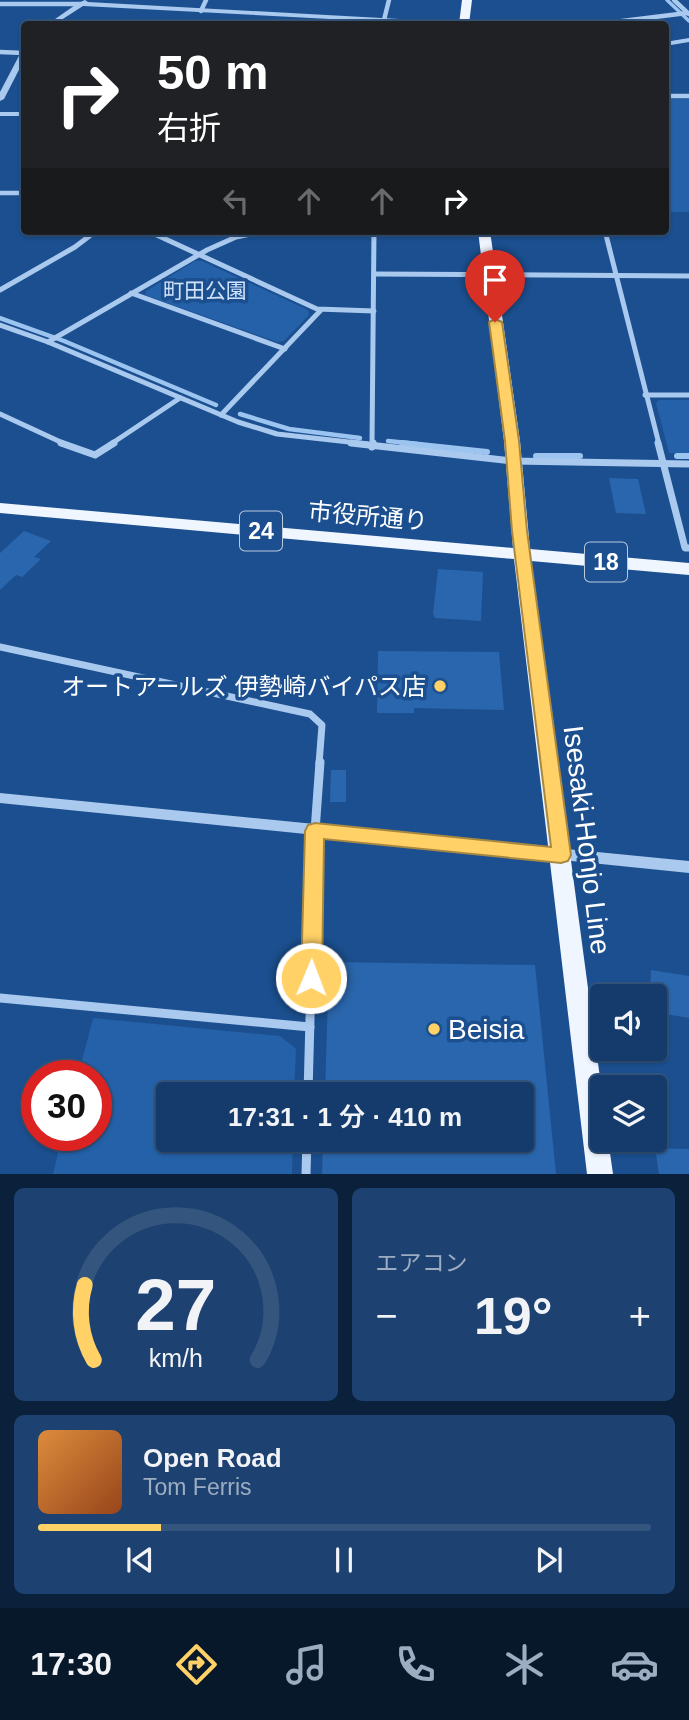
<!DOCTYPE html>
<html lang="ja">
<meta charset="utf-8">
<style>
body{margin:0;font-family:Arial,"Noto Sans JP",sans-serif;background:#1d4271;color:#f1f3f6;height:100vh;display:flex;flex-direction:column;font-size:26px;white-space:nowrap}
*{box-sizing:border-box;margin:0}
p{font-size:23px;color:#9dadc1}
.icon{flex:none;width:38px;height:38px;fill:none;stroke:currentColor;stroke-width:2;stroke-linecap:round;stroke-linejoin:round}
.map{position:relative;height:1174px;overflow:hidden}
.details{display:flex;flex-direction:column;gap:14px;padding:14px;background:#0b203b;flex:1}
.details>*{flex:none}
.banner{position:absolute;left:21px;top:21px;width:648px;height:214px;border-radius:7px;box-shadow:0 2px 5px #0004,0 0 0 2px #33557e;background:#202124;color:#fff;overflow:hidden}
.controls{position:absolute;left:590px;top:984px;display:grid;gap:14px}
.controls a{display:grid;place-items:center;width:77px;height:77px;border-radius:7px;background:#143b6b;box-shadow:0 2px 5px #0004,0 0 0 2px #33557e;font-size:35px}
.speed{position:absolute;left:21px;top:1060px;display:flex;gap:14px;font-size:35px;font-weight:700;text-align:center}
.speed>*{display:grid;place-content:center;width:91px;height:91px;border-radius:50%;background:#143b6b;box-shadow:0 2px 5px #0004,0 0 0 2px #33557e;line-height:1}
.speed .limit{border:10px solid #d22;background:#fff;color:#111}
.pin{position:absolute;display:grid;place-items:center;width:60px;height:60px;color:#fff;margin:-72px -30px;border-radius:50% 50% 50% 0;rotate:-45deg;box-shadow:0 0 7px #0007}
.pin .icon{rotate:45deg}
.me{position:absolute;width:77px;margin:-38px;rotate:1deg;stroke-linejoin:round;filter:drop-shadow(0 0 5px #0008)}
.turn{display:flex;align-items:center;gap:24px;height:147px;padding:0 21px;font-size:32px}
.turn .icon{width:91px;height:91px;stroke-width:2.5}
.turn b{display:block;font-size:49px;line-height:60px}
.lanes{display:flex;align-items:center;height:66px;padding:0 21px;background:#0003;justify-content:center;gap:35px;direction:ltr}
.lanes .off{opacity:.35}
.big{font-size:52px;font-weight:600;line-height:1.1}
.details .widget{flex:1;display:flex;flex-direction:column;justify-content:center;gap:10px;min-width:0;padding:0 24px;border-radius:10px;background:#1d4271}
.details .dial{align-items:center;gap:0}
.dial svg{height:182px;overflow:visible;fill:none;stroke:#33557e;stroke-width:7;stroke-linecap:round;text-anchor:middle}
.dial text{fill:#f1f3f6;stroke:none}
.song{display:flex;align-items:center;gap:21px}
.cover{width:84px;height:84px;border-radius:10px;background:linear-gradient(135deg,hsl(30 70% 55%),hsl(20 70% 35%))}
.played{height:7px;border-radius:4px;background:linear-gradient(90deg,#ffd166 20%,#33557e 20%)}
.keys{display:flex;justify-content:space-around;direction:ltr}
.heat{display:flex;justify-content:space-between;align-items:center;font-size:38px;direction:ltr}
.details .tiles{flex:1;display:grid;gap:14px;grid-template-columns:1fr 1fr}
.widget:last-child{grid-column:span 2}
.trip{position:absolute;left:156px;top:1082px;width:378px;height:70px;border-radius:7px;background:#143b6b;box-shadow:0 2px 5px #0004,0 0 0 2px #33557e;font-weight:600;line-height:70px;text-align:center}
.dock{display:flex;height:112px;justify-content:space-around;align-items:center;background:#08182b;color:#9dadc1}
.dock .icon{width:49px;height:49px}
.dock .current{color:#ffd166}
.dock b{font-size:32px;color:#f1f3f6}
.map>svg:first-child{display:block}
.green{fill:#2461a8}
.lines{fill:none;stroke-linecap:round;stroke-linejoin:round}
.stream-far2{stroke:#9cc4f0;stroke-width:3.5}
.stream-far1{stroke:#9cc4f0;stroke-width:4.5}
.stream{stroke:#9cc4f0;stroke-width:6}
.building{fill:#2a66ad}
.minor-far3{stroke:#a9c9ee;stroke-width:4.5}
.minor-far2{stroke:#a9c9ee;stroke-width:5}
.minor-far1{stroke:#a9c9ee;stroke-width:7}
.minor{stroke:#a9c9ee;stroke-width:9}
.tertiary{fill:#a9c9ee;fill-rule:evenodd}
.primary{fill:#f0f6ff;fill-rule:evenodd}
.route{fill:#ffd166;stroke:#a68842;stroke-width:2}
.poi-dot{fill:#ffd166;stroke:#1b4f8f;stroke-width:2.5}
.labels{text-anchor:middle;dominant-baseline:central;stroke-width:7;stroke-linejoin:round;paint-order:stroke}
.far-park-label{font-size:21px;fill:#cfe3fa;stroke:#1b4f8f}
.shield{fill:#1b4f8f;stroke:#bbcadd;stroke-width:2}
.shield-label{font-size:23px;font-weight:bold;fill:#fff}
.street-label{font-size:24px;fill:#fff;stroke:#1b4f8f}
.poi-label{font-size:24px;fill:#fff;stroke:#1b4f8f;text-anchor:end}
.near-street-label{font-size:28px;fill:#fff;stroke:#1b4f8f}
.near-poi-label{font-size:28px;fill:#fff;stroke:#1b4f8f;text-anchor:start}
</style>
<div class="map">
<svg width="689" height="1174" viewBox="0 0 689 1174">
<rect width="100%" height="100%" fill="#1b4f8f"/>
<g class="green">
<rect x="665" y="99" width="24" height="113"/>
<path d="M195,261H202L308,310L309,315L284,341L277,342L145,295L146,291Z"/>
<path d="M659,400H689V453H669L656,403Z"/>
<path d="M93,1018L280,1036L296,1049L294,1094H168V1139H293L292,1174H53L62,1136H96V1076H78Z"/>
</g>
<g class="lines">
<path class="stream-far2" d="M667,0L689,21"/>
<g class="stream-far1">
<path d="M0,318L64,341L216,405"/>
<path d="M240,414L289,429L360,438"/>
<path d="M388,441L417,444"/>
</g>
<g class="stream">
<path d="M402,443L487,452"/>
<path d="M536,456H580"/>
<path d="M677,456H689"/>
</g>
</g>
<g class="building">
<path d="M609,478L638,479L646,514L616,513Z"/>
<path d="M24,531L51,541L34,557L41,559L22,577L16,575L0,590V553Z"/>
<path d="M438,569L483,572L481,621L435,618L433,614Z"/>
<path d="M378,651L499,652L504,710L414,708V713H377Z"/>
<path d="M331,770H346V802H330Z"/>
<path d="M329,962L535,965L556,1174H322L323,1139H522V1094H325Z"/>
<path d="M651,970L689,976V1018L654,1012V996H650Z"/>
<path d="M655,1148L689,1149V1174H659Z"/>
</g>
<g class="lines">
<g class="minor-far3">
<path d="M674,0L689,14"/>
<path d="M0,4H80"/>
<path d="M201,11L206,0"/>
<path d="M383,24L389,0"/>
<path d="M598,24L687,13"/>
<path d="M0,52L24,53"/>
<path d="M665,96H689"/>
<path d="M0,193H24"/>
</g>
<g class="minor-far2">
<path d="M148,231L317,309L374,311"/>
<path d="M605,231L659,444"/>
<path d="M375,274L689,276"/>
<path d="M0,290L75,247L96,231"/>
<path d="M131,293L285,349"/>
<path d="M0,325L48,342L238,422L277,434L367,444"/>
<path d="M48,342L207,250L236,237L266,231"/>
<path d="M645,395H689"/>
<path d="M0,414L65,444"/>
<path d="M221,415L321,310"/>
<path d="M111,444L180,398"/>
<path d="M372,444L374,231"/>
</g>
<g class="minor-far1">
<path d="M61,443L95,455L114,443"/>
<path d="M351,443L513,461L689,464"/>
<path d="M658,443L685,548H689"/>
<path d="M372,447L373,443"/>
<path d="M0,647L310,714L322,725L319,764"/>
</g>
<g class="minor">
<path d="M0,998L310,1027"/>
<path d="M308,1094L315,831L320,762"/>
<path d="M306,1174L307,1139"/>
</g>
<g class="tertiary">
<path d="M85,0L88,2L454,22L457,24H425L83,6L55,24H48L78,3Z"/>
<path d="M689,38V42L665,46V42Z"/>
<path d="M21,52H24V60L4,99L0,101V92Z"/>
<rect x="0" y="112" width="24" height="4"/>
<path d="M0,793L689,861V873L0,803Z"/>
</g>
<g class="primary">
<path d="M462,0H472L469,24H459Z"/>
<path d="M478,231H490L520,441L530,549L689,563V575L531,561L602,1093V1139H608L613,1174H587L514,559L0,513V503L513,548L504,441Z"/>
</g>
</g>
<path class="route" d="M495,319L502,322L519,441L527,531L571,855L568,861L561,863L324,839L322,978L319,984L311,987L304,984L301,978L305,831L308,825L315,823L551,847L512,531L505,441L489,322Z"/>
<g class="poi-dot">
<circle cx="440" cy="686" r="7"/>
<circle cx="434" cy="1029" r="7"/>
</g>
<g class="labels">
<g class="far-park-label">
<text x="205" y="290">町田公園</text>
</g>
<g class="shield">
<rect x="240" y="511.5" width="42" height="39" rx="5"/>
<rect x="585" y="542.5" width="42" height="39" rx="5"/>
</g>
<g class="shield-label">
<text x="261" y="531">24</text>
<text x="606" y="562">18</text>
</g>
<g class="street-label">
<text transform="translate(368 516) rotate(5)">市役所通り</text>
</g>
<g class="poi-label">
<text x="426" y="686">オートアールズ 伊勢崎バイパス店</text>
</g>
<g class="near-street-label">
<text transform="translate(587 840) rotate(83)">Isesaki-Honjo Line</text>
</g>
<g class="near-poi-label">
<text x="448" y="1029">Beisia</text>
</g>
</g>
</svg>
<div class="controls">
<a><svg class="icon" aria-label="sound" viewBox="0 0 24 24"><path d="M4 9h4l5-4v14l-5-4H4zM17 9q2 3 0 6"/></svg></a>
<a><svg class="icon" aria-label="layers" viewBox="0 0 24 24"><path d="M12 4l9 5-9 5-9-5zM3 14l9 5 9-5"/></svg></a>
</div>
<div class="speed"><div class="limit">30</div></div>
<div class="pin" style="left:495px;top:322px;background:#d93025"><svg class="icon" aria-label="arrive" viewBox="0 0 24 24"><path d="M6 21V4h12l-3 4 3 4H6"/></svg></div>
<svg class="me" style="left:311px;top:978px" viewBox="-20 -20 40 40"><circle r="17" fill="#ffd166" stroke="#fff" stroke-width="3"/><path d="M0-11L8 9 0 5-8 9z" fill="#fff"/></svg>
<div class="trip">17:31 · 1 分 · 410 m</div>
<div class="banner">
<div class="turn"><svg class="icon" aria-label="right" viewBox="0 0 24 24"><path d="M7 20v-9h11M14 6l5 5-5 5"/></svg><div><b>50 m</b>右折</div></div>
<div class="lanes"><svg class="icon off" aria-label="left" viewBox="0 0 24 24"><path d="M17 20v-9H6M10 6l-5 5 5 5"/></svg><svg class="icon off" aria-label="ahead" viewBox="0 0 24 24"><path d="M12 20V5M6 11l6-6 6 6"/></svg><svg class="icon off" aria-label="ahead" viewBox="0 0 24 24"><path d="M12 20V5M6 11l6-6 6 6"/></svg><svg class="icon" aria-label="right" viewBox="0 0 24 24"><path d="M7 20v-9h11M14 6l5 5-5 5"/></svg></div>
</div>
</div>
<section class="details">
<div class="tiles">
<div class="widget dial"><svg viewBox="0 0 100 80">
<path d="M14 69A42 42 0 1 1 86 69"/>
<path d="M14 69A42 42 0 0 1 10 36" stroke="#ffd166"/>
<text x="50" y="56" font-size="32" font-weight="700">27</text>
<text x="50" y="72" font-size="11">km/h</text>
</svg></div>
<div class="widget"><p>エアコン</p>
<div class="heat"><a>−</a><b class="big">19°</b><a>+</a></div>
</div>
<div class="widget">
<div class="song"><i class="cover"></i><div><b>Open Road</b><p>Tom Ferris</p></div></div>
<div class="played"></div>
<div class="keys"><svg class="icon" aria-label="previous" viewBox="0 0 24 24"><path d="M18 5L8 12l10 7zM5 5v14"/></svg><svg class="icon" aria-label="pause" viewBox="0 0 24 24"><path d="M8 5v14M16 5v14"/></svg><svg class="icon" aria-label="next" viewBox="0 0 24 24"><path d="M6 5l10 7-10 7zM19 5v14"/></svg></div>
</div>
</div>
</section>
<nav class="dock">
<b>17:30</b>
<svg class="icon current" aria-label="directions" viewBox="0 0 24 24"><path d="M12 3l9 9-9 9-9-9zM9 14v-3h6M13 9l2 2-2 2"/></svg>
<svg class="icon" aria-label="music" viewBox="0 0 24 24"><path d="M9 18V5l10-2v13"/><circle cx="6" cy="18" r="3"/><circle cx="16" cy="16" r="3"/></svg>
<svg class="icon" aria-label="phone" viewBox="0 0 24 24"><path d="M5 4h4l2 5-3 2q2 4 5 5l2-3 5 2v4C11 20 4 13 5 4z"/></svg>
<svg class="icon" aria-label="climate" viewBox="0 0 24 24"><path d="M12 3v18M4 7l16 10M4 17L20 7"/></svg>
<svg class="icon" aria-label="car" viewBox="0 0 24 24"><path d="M5 17H2v-5l4-1 3-4h7l3 4 3 1v5h-3M9 17h6M6 11h13"/><circle cx="7" cy="17" r="2"/><circle cx="17" cy="17" r="2"/></svg>
</nav>
